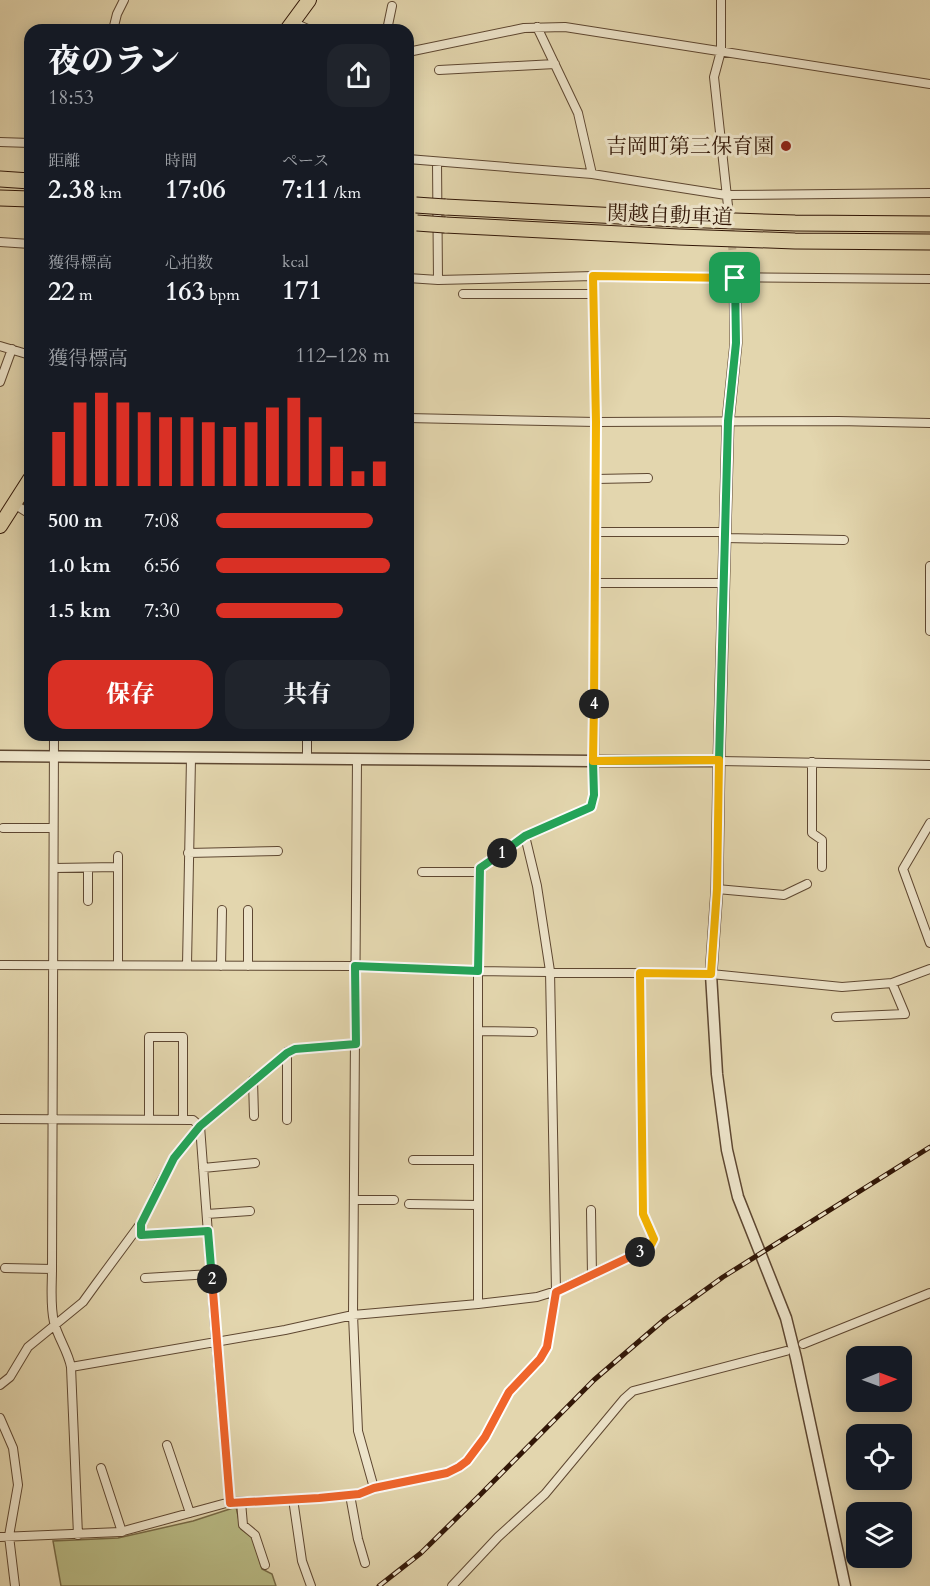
<!DOCTYPE html>
<html lang="ja">
<head>
<meta charset="utf-8">
<style>
  :root { --surface:#171b24; --page:#20242c; --text:#f1f3f6; --muted:#9ea1a6; --accent:#d93025 }
  body { margin:0; font-family:Cardo,"Noto Serif JP",serif; background:var(--page); color:var(--text); height:100vh; display:flex; flex-direction:column; font-size:22px; white-space:nowrap }
  * { box-sizing:border-box; margin:0 }
  p { font-size:20px; color:var(--muted) }
  .icon { flex:none; width:33px; height:33px; fill:none; stroke:currentColor; stroke-width:2; stroke-linecap:round; stroke-linejoin:round }
  .map { position:relative; flex:1; overflow:hidden }
  .drawer { position:absolute; left:24px; top:24px; width:390px; height:717px; display:flex; flex-direction:column; background:var(--surface); border-radius:18px; box-shadow:0 3px 15px #0003 }
  .drawer>* { flex:none }
  .needle { width:39px; rotate:89deg }
  .fabs { position:absolute; left:846px; top:1346px; display:grid; gap:12px }
  .fabs a { display:grid; place-items:center; width:66px; height:66px; border-radius:12px; background:var(--surface); box-shadow:0 3px 15px #0003; font-size:30px }
  .pin { position:absolute; display:grid; place-items:center; width:51px; height:51px; color:#fff; margin:-26px; border-radius:12px; box-shadow:0 3px 9px #0006 }
  .km { position:absolute; width:30px; height:30px; margin:-15px; border-radius:50%; background:#222; color:#fff; font-size:16px; line-height:30px; text-align:center }
  .round { display:grid; place-items:center; flex:none; width:63px; height:63px; border-radius:18px; background:var(--page) }
  .overview { display:flex; align-items:center; justify-content:space-between; height:102px; padding:0 24px }
  h1 { font-size:33px; font-weight:800; line-height:45px }
  .figures { display:grid; grid-template-columns:repeat(3,1fr); gap:9px; height:102px; padding:6px 24px }
  .figures div { display:grid; align-content:center }
  .figures b { font-size:26px; font-weight:800 }
  .figures small { font-size:16px; font-weight:400 }
  .figures p { font-size:16px }
  .chart { height:168px; padding:12px 24px }
  .chart p { display:flex; justify-content:space-between }
  .chart svg { width:100%; height:108px; margin-top:6px; stroke:var(--accent); stroke-width:6 }
  .primary-button { display:flex; gap:12px; margin-top:auto; padding:12px 24px }
  .primary-button a { flex:1; height:69px; border-radius:18px; background:var(--accent); color:#fff; font-size:24px; font-weight:800; line-height:69px; text-align:center }
  .primary-button a+a { background:var(--page); color:var(--text) }
  ul { padding:0 24px; list-style:none; font-size:20px }
  li { display:grid; grid-template-columns:96px 72px 1fr; align-items:center; height:45px }
  li i { height:15px; border-radius:8px; background:var(--accent) }
  .map>svg:first-child { display:block }
</style>
</head>
<body>
<div class="map">
<svg width="930" height="1586" viewBox="0 0 930 1586">
  <rect width="100%" height="100%" fill="#e3d6ae"/>
  <filter id="stains"><feTurbulence type="fractalNoise" baseFrequency=".00333" numOctaves="4"/><feColorMatrix values="0 0 0 0 .2 0 0 0 0 .09 0 0 0 0 .02 0 0 0 .5 -.17"/></filter>
  <radialGradient id="worn" r=".72"><stop offset=".6" stop-color="#630" stop-opacity="0"/><stop offset="1" stop-color="#630" stop-opacity=".3"/></radialGradient>
  <path fill="#b9bc86" stroke="#766a46" stroke-width="1.5" d="M236,1507L241,1529L253,1538L262,1569L272,1574L276,1586H61L53,1541L118,1538L193,1521Z"/>
  <g fill="none" stroke-linecap="round" stroke-linejoin="round">
    <path stroke="#c0b08d" stroke-width="8" stroke-dasharray="8 4" stroke-linecap="butt" d="M728,206L734,265"/>
    <defs>
      <path id="minor" d="M721,0V51L714,77L728,206
        M292,22L310,30
        M537,27L578,113L592,174
        M113,30L117,14L124,0
        M387,30L392,6
        M408,52L524,28L565,27L930,84
        M439,70L555,64
        M0,142L30,143
        M408,159L592,174L726,195L930,193
        M437,162L438,280
        M0,242L30,244
        M734,265L735,277
        M408,278L438,280L593,276L930,279
        M463,294H594
        M0,346L30,355
        M0,382L12,349
        M408,418L596,422L838,421L930,423
        M595,479L648,478
        M14,504L30,514
        M595,532H725
        M725,538L844,540
        M930,566V631
        M595,583H724
        M54,735L52,1269C52,1286 50,1305 54,1322C58,1338 68,1351 71,1367L78,1535
        M307,759V735
        M357,759L353,1315L358,1431L374,1488
        M719,761L930,765
        M812,762V833L822,840V867
        M930,823L903,869L930,943
        M3,828H53
        M188,853L278,851
        M54,868L118,867
        M422,872H480
        M717,889L784,895L807,884
        M88,901V868
        M248,910V966
        M0,965L355,966L478,971L711,974L842,987L892,983L930,969
        M118,965V856
        M187,965L191,758
        M221,966L222,910
        M836,1017L905,1014L892,983
        M478,1031L533,1032
        M287,1052V1120
        M253,1080L254,1116
        M0,1119L193,1120L200,1126L216,1341L230,1502
        M149,1120V1037H183V1120
        M413,1160H477
        M203,1168L255,1163
        M354,1200H394
        M409,1204L477,1205
        M591,1210L592,1276
        M207,1214L250,1211
        M141,1224V1235L208,1231
        M5,1268L52,1269
        M145,1278L211,1274
        M478,1304V971L480,868L525,836L591,807L594,795L596,422L593,276
        M803,1344L930,1293
        M71,1367L285,1330L353,1315L478,1304L537,1297L556,1291L650,1247L654,1239L643,1214L640,973
        M0,1385L10,1377L28,1347L83,1302L96,1284L144,1219L159,1185L174,1158L200,1126L287,1052L295,1049L356,1044
        M0,1418L13,1448L18,1485L9,1536L15,1586
        M167,1445L190,1513
        M101,1468L122,1532
        M350,1495L358,1539L365,1563
        M293,1499L302,1561L311,1586
        M241,1502L243,1525L255,1535L265,1565
        M0,1537L120,1532L230,1502L319,1498L359,1494L374,1488L447,1473L459,1467L467,1461L485,1437L509,1392L540,1359L547,1347L556,1291L550,971L537,886L525,836
        M452,1586L498,1537L545,1494L624,1399L633,1391L786,1351"/>
      <path id="tertiary" d="M735,277L736,343L728,421L719,761L717,889L711,974L717,1074L727,1150L738,1197L786,1318L796,1358L845,1586
        M0,756L593,761H719"/>
      <path id="primary" d="M287,30L309,0
        M0,526L30,479"/>
      <path id="motorway" d="M0,179L30,181
        M0,198L30,199
        M445,207L677,219L795,223L930,224
        M445,225L679,237L795,241L930,242"/>
    </defs>
    <use href="#minor" stroke="#5e4731" stroke-width="10"/>
    <use href="#tertiary" stroke="#5e4731" stroke-width="13"/>
    <use href="#primary" stroke="#321707" stroke-width="16"/>
    <use href="#motorway" stroke="#321707" stroke-width="17"/>
    <use href="#minor" stroke="#ede4ca" stroke-width="8"/>
    <use href="#tertiary" stroke="#ede4ca" stroke-width="10"/>
    <use href="#primary" stroke="#e3d6ae" stroke-width="14"/>
    <use href="#motorway" stroke="#e3d6ae" stroke-width="15"/>
    <defs>
      <path id="rail" d="M379,1586L421,1553L479,1496L594,1380L665,1319L723,1277L930,1147"/>
    </defs>
    <use href="#rail" stroke="#321707" stroke-width="5"/>
    <use href="#rail" stroke="#ede4ca" stroke-width="3" stroke-dasharray="9" stroke-linecap="butt"/>
    <defs>
      <path id="motorway-bridge" d="M416,205L445,207
        M417,223L445,225"/>
    </defs>
    <use href="#motorway-bridge" stroke="#321707" stroke-width="17" stroke-linecap="butt"/>
    <use href="#motorway-bridge" stroke="#e3d6ae" stroke-width="15"/>
  </g>
  <g fill="none" stroke-linecap="round" stroke-linejoin="round">
    <defs>
      <path id="split-1" d="M502,853L525,836L591,807L594,795L593,761L719,760L728,421L736,343L735,278"/>
      <path id="split-2" d="M212,1279L208,1231L141,1235V1224L174,1158L200,1126L287,1053L295,1049L356,1044L355,966L478,971L480,868L502,853"/>
      <path id="split-3" d="M212,1279L230,1503L319,1498L359,1494L374,1488L447,1473L459,1467L467,1461L485,1437L509,1392L540,1359L547,1347L556,1292L640,1252"/>
      <path id="split-4" d="M594,704L593,761L719,760L717,889L711,974L640,973L643,1214L654,1239L650,1247L640,1252"/>
      <path id="split-5" d="M594,704L596,422L593,276L735,278"/>
    </defs>
    <use href="#split-1" stroke="#fff" stroke-width="12"/>
    <use href="#split-2" stroke="#fff" stroke-width="12"/>
    <use href="#split-3" stroke="#fff" stroke-width="12"/>
    <use href="#split-4" stroke="#fff" stroke-width="12"/>
    <use href="#split-5" stroke="#fff" stroke-width="12"/>
    <use href="#split-1" stroke="#22a559" stroke-width="8"/>
    <use href="#split-2" stroke="#22a559" stroke-width="8"/>
    <use href="#split-3" stroke="#f0652b" stroke-width="8"/>
    <use href="#split-4" stroke="#f5b400" stroke-width="8"/>
    <use href="#split-5" stroke="#f5b400" stroke-width="8"/>
  </g>
  <circle fill="#8f2418" stroke="#ede4ca" stroke-width="2" cx="786" cy="146" r="6"/>
  <g text-anchor="middle" stroke-width="6" stroke-linejoin="round" paint-order="stroke">
    <g font-size="21" fill="#321707" stroke="#ede4ca" text-anchor="end">
      <text x="774" y="153">吉岡町第三保育園</text>
    </g>
    <g font-size="21" fill="#321707" stroke="#ede4ca">
      <text transform="translate(670 215) rotate(2)" y="7">関越自動車道</text>
    </g>
  </g>
  <rect width="100%" height="100%" filter="url(#stains)"/>
  <rect width="100%" height="100%" fill="url(#worn)"/>
</svg>
<div class="fabs">
<a><svg class="needle" viewBox="-14 -14 28 28"><path d="M0-13l5 13h-10z" fill="#e53935"/><path d="M0 13l5-13h-10z" fill="#9ea1a6"/></svg></a>
<a><svg class="icon" aria-label="locate" viewBox="0 0 24 24"><circle cx="12" cy="12" r="6"/><path d="M12 2v4M12 18v4M2 12h4M18 12h4"/></svg></a>
<a><svg class="icon" aria-label="layers" viewBox="0 0 24 24"><path d="M12 4l9 5-9 5-9-5zM3 14l9 5 9-5"/></svg></a>
</div>
<div class="pin" style="left:735px;top:278px;background:#1e9e55"><svg class="icon" aria-label="arrive" viewBox="0 0 24 24"><path d="M6 21V4h12l-3 4 3 4H6"/></svg></div>
<b class="km" style="left:502px;top:853px">1</b>
<b class="km" style="left:212px;top:1279px">2</b>
<b class="km" style="left:640px;top:1252px">3</b>
<b class="km" style="left:594px;top:704px">4</b>
<section class="drawer">
<div class="overview"><div><h1>夜のラン</h1><p>18:53</p></div><a class="round"><svg class="icon" aria-label="share" viewBox="0 0 24 24"><path d="M12 15V3M7 8l5-5 5 5M5 13v7h14v-7"/></svg></a></div>
<div class="figures">
<div><p>距離</p><b>2.38<small> km</small></b></div>
<div><p>時間</p><b>17:06</b></div>
<div><p>ペース</p><b>7:11<small> /km</small></b></div>
</div>
<div class="figures">
<div><p>獲得標高</p><b>22<small> m</small></b></div>
<div><p>心拍数</p><b>163<small> bpm</small></b></div>
<div><p>kcal</p><b>171</b></div>
</div>
<div class="chart"><p><span>獲得標高</span>112–128 m</p>
<svg viewBox="0 0 160 44" preserveAspectRatio="none"><path d="M5 44V22M15 44V10M25 44V6M35 44V10M45 44V14M55 44V16M65 44V16M75 44V18M85 44V20M95 44V18M105 44V12M115 44V8M125 44V16M135 44V28M145 44V38M155 44V34"/></svg>
</div>
<ul>
<li><b>500 m</b>7:08<i style="width:90%"></i></li>
<li><b>1.0 km</b>6:56<i style="width:100%"></i></li>
<li><b>1.5 km</b>7:30<i style="width:73%"></i></li>
</ul>
<div class="primary-button"><a>保存</a><a>共有</a></div>
</section>
</div>
</body>
</html>
